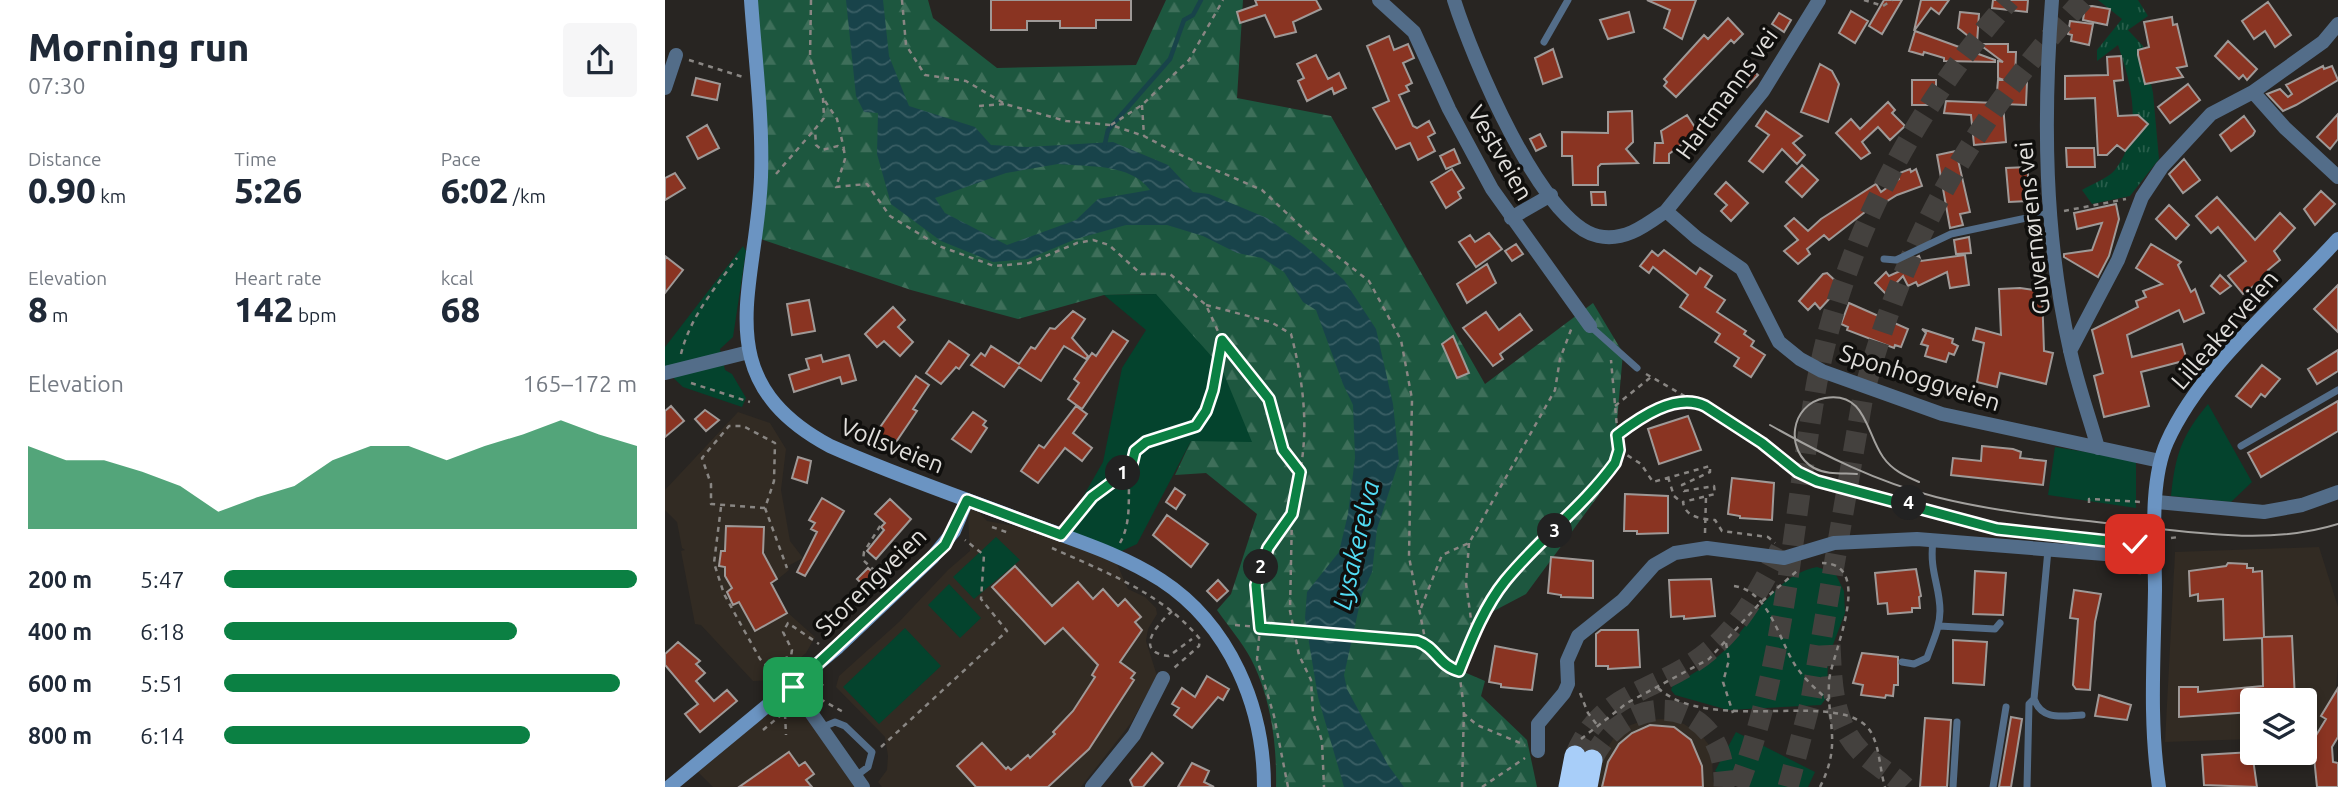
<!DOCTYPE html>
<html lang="en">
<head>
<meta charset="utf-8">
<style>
  :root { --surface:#fff; --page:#f6f6f7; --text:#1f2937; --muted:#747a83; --accent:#0b8043 }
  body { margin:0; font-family:Ubuntu,sans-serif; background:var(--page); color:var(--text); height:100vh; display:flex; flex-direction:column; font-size:26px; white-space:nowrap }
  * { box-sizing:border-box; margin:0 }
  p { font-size:23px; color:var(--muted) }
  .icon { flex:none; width:38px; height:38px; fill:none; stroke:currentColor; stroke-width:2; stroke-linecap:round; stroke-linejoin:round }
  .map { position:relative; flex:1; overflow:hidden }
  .details { display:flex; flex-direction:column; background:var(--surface); width:665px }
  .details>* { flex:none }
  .tools { position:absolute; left:1575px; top:688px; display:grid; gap:14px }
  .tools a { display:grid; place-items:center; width:77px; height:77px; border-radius:7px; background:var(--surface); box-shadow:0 4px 10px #0003; font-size:35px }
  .pin { position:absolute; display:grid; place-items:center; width:60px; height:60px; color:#fff; margin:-30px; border-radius:14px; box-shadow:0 4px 10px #0006 }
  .km { position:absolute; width:35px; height:35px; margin:-18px; border-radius:50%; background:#222; color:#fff; font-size:19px; line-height:35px; text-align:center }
  .round { display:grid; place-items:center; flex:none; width:74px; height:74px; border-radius:7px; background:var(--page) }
  .summary { display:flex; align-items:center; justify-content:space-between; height:119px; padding:0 28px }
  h1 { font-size:38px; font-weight:800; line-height:52px }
  .metrics { display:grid; grid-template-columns:repeat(3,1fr); gap:10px; height:119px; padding:7px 28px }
  .metrics div { display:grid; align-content:center }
  .metrics b { font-size:35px; font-weight:800 }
  .metrics small { font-size:19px; font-weight:400 }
  .metrics p { font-size:19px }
  .chart { height:196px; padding:14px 28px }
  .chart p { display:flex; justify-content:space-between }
  .chart svg { width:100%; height:126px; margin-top:7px; fill:var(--accent); opacity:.7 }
  ul { padding:0 28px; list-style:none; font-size:23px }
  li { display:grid; grid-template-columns:112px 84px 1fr; align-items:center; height:52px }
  li i { height:18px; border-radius:9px; background:var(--accent) }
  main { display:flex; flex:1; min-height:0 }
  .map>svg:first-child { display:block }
</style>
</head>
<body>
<main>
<section class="details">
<div class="summary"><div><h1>Morning run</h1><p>07:30</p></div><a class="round"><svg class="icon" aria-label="share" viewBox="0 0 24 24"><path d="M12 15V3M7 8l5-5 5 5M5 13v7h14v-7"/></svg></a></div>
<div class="metrics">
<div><p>Distance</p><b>0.90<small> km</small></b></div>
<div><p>Time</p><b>5:26</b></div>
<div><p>Pace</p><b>6:02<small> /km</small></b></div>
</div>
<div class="metrics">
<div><p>Elevation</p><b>8<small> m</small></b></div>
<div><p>Heart rate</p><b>142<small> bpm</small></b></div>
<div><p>kcal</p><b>68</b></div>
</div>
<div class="chart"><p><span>Elevation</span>165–172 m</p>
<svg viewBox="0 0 160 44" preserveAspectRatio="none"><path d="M0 44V15L10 20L20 20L30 24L40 29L50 38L60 33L70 29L80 20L90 15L100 15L110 20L120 15L130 11L140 6L150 11L160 15V44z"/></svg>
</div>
<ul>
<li><b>200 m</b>5:47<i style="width:100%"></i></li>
<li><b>400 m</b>6:18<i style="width:71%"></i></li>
<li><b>600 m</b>5:51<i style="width:96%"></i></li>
<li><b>800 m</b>6:14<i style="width:74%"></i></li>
</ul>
</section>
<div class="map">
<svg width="1673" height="787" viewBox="0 0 1673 787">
  <defs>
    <pattern id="grass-tufts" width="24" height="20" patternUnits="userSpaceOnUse" patternTransform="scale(1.75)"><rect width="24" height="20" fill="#04432d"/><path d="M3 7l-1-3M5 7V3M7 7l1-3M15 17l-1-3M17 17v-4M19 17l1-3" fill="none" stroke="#285e4b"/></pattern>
    <pattern id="forest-firs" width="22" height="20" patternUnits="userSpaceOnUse" patternTransform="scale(1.75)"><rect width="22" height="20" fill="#1d573f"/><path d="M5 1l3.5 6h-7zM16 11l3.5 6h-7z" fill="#3e6f5a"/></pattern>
    <pattern id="water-waves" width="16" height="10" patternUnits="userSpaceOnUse" patternTransform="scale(1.75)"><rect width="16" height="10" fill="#18434a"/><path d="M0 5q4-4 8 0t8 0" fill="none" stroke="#395e64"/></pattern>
  </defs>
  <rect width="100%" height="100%" fill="#282522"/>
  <path fill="#322b23" d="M73,412L105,423L121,449L116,490L125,541L138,558L123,566L124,570L107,584L122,612L150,637L141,653L109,680L88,681L36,625L30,624L16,551L20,550L17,548L12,522L0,510V490Z
    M302,500L322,521L396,535L448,555L463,589L480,597L491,608L492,614L483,629L481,641L492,676L466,723L416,787H217L213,782L222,770L223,756L220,737L171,687L174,676L234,622L283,570L305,551Z
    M1654,547L1673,607V665L1667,732L1640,734V700H1587V739L1500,742L1510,552Z
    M128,700L194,787H48L28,767L100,710Z
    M1000,719L1019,724L1037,736L1047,749L1048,782L1056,787H932L937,757L948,739L963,726L980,720Z"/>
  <path fill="url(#grass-tufts)" d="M1433,0H1473L1483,16L1463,30L1478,46L1488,93L1494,159L1465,196L1427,204L1417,190C1427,184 1443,178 1450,170C1479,132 1467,86 1453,45L1432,61V50L1457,19Z"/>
  <path fill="url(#forest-firs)" d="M86,0H263L268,18L332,68L471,65L501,0H578L572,98L666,116L820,384L928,303L958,353L947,477L861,594L823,614L799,672L820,681L816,696L862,740L872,787H611C612,744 606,698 586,659C577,642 563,626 552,610L566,594L592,514L541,473L510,475L526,441L491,294L439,295L353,319L246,290L90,237L96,141Z"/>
  <path fill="#04432d" d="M78,246L81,251L68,337L55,349L60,370L67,374L81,398L77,407L18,387L0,370V347Z
    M491,294L556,367L587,442L526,441L472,544L448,555L396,535L438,462L457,368L481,330L439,295Z
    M1543,404L1587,482L1566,502L1506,496C1510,455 1517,435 1543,404Z
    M1390,447L1471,460V508L1383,495Z
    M331,537L355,560L309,599L288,577Z
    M1152,567L1170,573L1179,591L1180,613L1163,658L1162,697L1156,705L1063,710L1010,695L1006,690L1008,685C1026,675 1044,665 1059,651C1087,623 1109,575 1152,567Z
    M284,584L316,618L295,638L263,605Z
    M240,628L276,666L214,724L178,687Z
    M1071,732L1150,772L1143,787H1081L1050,771Z"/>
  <path fill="url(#water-waves)" fill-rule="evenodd" d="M181,0H218L224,56L244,106L310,127L326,145L362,147L448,142L503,165L528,192L544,194L602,218L639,245L679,280L711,329L728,404L734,461L712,529L707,572L697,594L679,675L682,689L723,765L739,787H679L653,697L640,618L642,592L674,552L683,514L690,458L688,405L678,384L651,310L638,302L619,272L597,258L572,253L538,236L502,225H461L411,239L363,259L328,262L276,241L226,204L212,154L213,113L199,112L191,96ZM393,164C423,167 465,163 485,190L433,199L411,220L342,245L280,213L270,198L341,173Z"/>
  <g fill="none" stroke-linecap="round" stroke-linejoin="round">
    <path stroke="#18434a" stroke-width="4.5" d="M439,148L443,130L505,59L519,20L528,15L536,0"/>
  </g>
  <path fill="#8a3422" stroke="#9f9997" stroke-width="2" d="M326,0H466V20H431V28H395V21H362V30H326Z
    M590,0H651L656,9L628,22L631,32L610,37L600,15L575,23L572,12L592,5Z
    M982,0H1031L1017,39L999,28L1005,10Z
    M1219,0H1237L1217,34L1204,26Z
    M1256,0H1284L1274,14L1266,8L1249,31Z
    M1328,0H1363L1362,12L1327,8Z
    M1603,2L1626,35L1610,47L1600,31L1589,39L1577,21Z
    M1427,6L1445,9L1442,25L1418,20L1420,7Z
    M1186,11L1203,21L1190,43L1174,33Z
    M964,12L969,32L943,39L935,20Z
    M1295,12L1314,14L1312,43L1293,28Z
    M1114,13L1126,20L1119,32L1107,24Z
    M1507,17L1508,25L1512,24L1522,66L1512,68L1518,77L1480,84L1473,55V50L1484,47L1479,22Z
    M1063,18L1078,34L1069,43L1066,40L1011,97L999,86L1002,82L999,79L1039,35L1043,39Z
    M1405,21L1428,24L1424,45L1406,41L1407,35L1403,34Z
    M1250,31L1330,60V62L1279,61V58L1259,52L1258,55L1244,51Z
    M724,36L729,50L743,44L749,58L738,63L747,83L741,86L744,91L734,95L748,126L752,128L764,121L770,133L763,137L770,151L753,160L745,143L731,149L708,108L724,101L702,46Z
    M1563,41L1592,69L1582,80L1578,75L1574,79L1550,56Z
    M1314,44H1343V52H1351L1350,80L1362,81L1361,105L1338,104L1341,142L1309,145L1306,115L1279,113L1281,101L1331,103L1333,80H1339L1333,78V61L1338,62Z
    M888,49L897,77L878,84L870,58Z
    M651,55L663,79L674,73L681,88L669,94L667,88L642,101L633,81L639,78L632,64Z
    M1456,56L1458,80L1449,81L1453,116L1473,115L1483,124L1460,151L1452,145L1442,155H1433L1430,98L1400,99V76L1443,75L1442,57Z
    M1155,64L1167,71L1174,84L1163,122L1136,112Z
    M1083,66L1093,75L1082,87L1072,78Z
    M1658,66L1659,69L1667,66L1673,80L1631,105L1618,111L1602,94L1615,89L1623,97L1627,94L1621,85Z
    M31,78L55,84L52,100L27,95Z
    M1247,80H1271V105H1247Z
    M1523,84L1535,100L1505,123L1493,107Z
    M1223,102L1230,110L1227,113L1240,126L1225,140L1213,127L1197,142L1205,153L1196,159L1171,133L1186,119L1195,129Z
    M967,111L968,142L961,149L973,163L936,164L933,167V185H908L907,156H897V132L943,133V112Z
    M1101,111L1137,136L1128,143L1140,155L1132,164L1117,149L1098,172L1084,161L1104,135L1091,126Z
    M1673,114V139L1665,149L1652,137Z
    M1022,115L1033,132L1004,154V163H989L990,143H998L996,131Z
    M1579,116L1590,131L1588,135L1566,151L1555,135Z
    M42,125L54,148L33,159L22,137Z
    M875,134L881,146L871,151L865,139Z
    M1401,148H1429L1430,167H1402Z
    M789,149L795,163L781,169L775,156Z
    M1291,151L1305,212L1295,214L1298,225L1285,228L1272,155Z
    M1519,159L1535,180L1518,193L1504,174Z
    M1137,165L1153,180L1137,197L1121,182Z
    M1363,167V201L1344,202L1341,168Z
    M787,169L799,188L793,192L796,198L781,208L766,182Z
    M1245,169L1246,172L1251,169L1257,186L1232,195L1211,208L1209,205L1164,240L1159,235L1142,249L1145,254L1133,264L1119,251L1133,240L1120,226L1129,218L1143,231L1156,219L1211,184L1216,192L1234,179L1232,174Z
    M10,173L20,188L0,200V178Z
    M1061,182L1083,203L1066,221L1056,211L1062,205L1050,194Z
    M1656,191L1670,204L1650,225L1639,209Z
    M926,192H940L941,205H927Z
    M1552,197L1590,240L1615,213L1630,228L1609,251L1615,260L1603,270L1606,273L1578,294L1563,276L1581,261L1553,227L1546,233L1531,216Z
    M1451,204L1454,219L1444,256L1433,277L1399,257V254L1427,250L1437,223L1412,229L1409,213Z
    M1504,205L1524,225L1511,239L1491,219Z
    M824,233L837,249L811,267L794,242L805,235L810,242Z
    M1304,237L1306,253L1291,254L1289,240Z
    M851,244L858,254L847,261L840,251Z
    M1486,244L1516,262L1513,265L1526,292L1530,289L1539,313L1519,322L1514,310L1462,335L1467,357L1517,344L1522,360L1476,372L1484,406L1439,417L1429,376L1438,373L1427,330L1473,307L1471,301L1481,297L1478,291L1497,284L1471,268Z
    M999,250L1031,274L1035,268L1047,276L1040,287L1060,300L1052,312L1081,331L1079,334L1089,341L1086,346L1100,355L1086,377L1069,366L1074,358L1050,342L1055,334L1015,307L1023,295L988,267L984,273L975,266L987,251L993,256Z
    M1300,255L1304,285L1285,288L1282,272L1253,286L1251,282L1243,286L1238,276L1221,294L1210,283L1221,272L1224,276L1244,267L1242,262L1254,256L1256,261Z
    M0,256L18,270L0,293Z
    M822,264L831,283L802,303L792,284Z
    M1162,273L1176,286L1155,309L1150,303L1143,310L1134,301L1158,274Z
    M1555,275L1566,286L1555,294L1546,286Z
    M1673,285V332L1649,309Z
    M1355,288L1377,291L1379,351L1388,353L1381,384L1335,373L1332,387L1312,382L1319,343L1308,340L1311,328L1336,335L1334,289Z
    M144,300L150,331L127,335L122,304Z
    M1184,303L1243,329L1236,347L1230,345L1229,348L1182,330L1183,327L1176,324Z
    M228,307L240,320L233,327L248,342L235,356L219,341L212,347L200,334Z
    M408,311L420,319L407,338L423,356L421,359L399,346L376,381L354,367L339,387L306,365L316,353L320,356L326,346L354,364L366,347L370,349L385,328L390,329Z
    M821,312L834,330L855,314L867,330L835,354L838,359L828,366L798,328Z
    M1257,329L1288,339L1287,343L1293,346L1289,355L1284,353L1281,362L1260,356L1263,346L1256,344L1261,333Z
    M448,331L463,341L417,409L403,399L414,383L409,379L427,353L431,356Z
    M788,336L804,373L792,378L777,344Z
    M284,341L304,355L294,369L291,367L276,384L261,373Z
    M1673,350V371L1652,384L1643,369Z
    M156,355L158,362L184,355L191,380L177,384L175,377L129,392L124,375L144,369L141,359Z
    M1597,365L1615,379L1600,397L1596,394L1586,407L1571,396Z
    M251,376L264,385L248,409L252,411L229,445L211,433Z
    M1673,401V431L1596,477L1583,453Z
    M6,406L19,421L0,437V411Z
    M411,406L422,414L408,433L427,448L417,461L400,448L373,483L356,471L374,445L379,448Z
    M40,410L54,420L41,431L30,419Z
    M308,412L321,421L318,425L322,428L306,452L287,439Z
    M1023,416L1036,450L994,464L983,429Z
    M1317,446L1348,449L1356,452L1355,458L1381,461L1378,485L1286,475L1288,458L1316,461Z
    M133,457L146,461L142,483L127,478Z
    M1067,478L1109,483L1107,520L1075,518V516L1063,514Z
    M510,488L520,495L511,509L501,502Z
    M960,494L1003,496V533L972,534V531H959Z
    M157,498L179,511L140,576L132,572L152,532L146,529L150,523L144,520Z
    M225,499L246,519L211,559L202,551L219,530L216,527L220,523L210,514Z
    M502,515L543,544L526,567L488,535Z
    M61,526L99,527L98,553L112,579L106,583L122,613L90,631L74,602L68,605L62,592L67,588L60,576V567L54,566L56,551H60Z
    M886,557L928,561V598L896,597V595L883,593Z
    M1563,563L1582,564V568H1588V572L1597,571L1599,637L1627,636L1630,700H1587V712L1514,717V687H1533V692L1598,686L1597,638L1559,640L1558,599L1533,601V594L1525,596L1524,571L1561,566Z
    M350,566L387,606L413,582L428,599L438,589L453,606L460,599L476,617L470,622L477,630L455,662L470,673L466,678L469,680L424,749L383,787H311L292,766L317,743L341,769L343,767L346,770L363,755L365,758L390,734L388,732L408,711L430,677L427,675L433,665L398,628L380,644L327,587Z
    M203,568L214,578L203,590L192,579Z
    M1251,569L1256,596L1254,597L1255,608H1247V612L1223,614L1222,603L1213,604L1210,573Z
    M1310,571L1341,573L1338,615L1308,614Z
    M1046,579L1050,616L1019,619V616L1006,617L1004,580Z
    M553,580L563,591L552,601L542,591Z
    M1409,590L1436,594L1430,622L1425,690L1411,689L1408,685L1413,619L1405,618Z
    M936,630H973L975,667L943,669V666H931V634Z
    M1288,640L1322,642L1319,685L1288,683Z
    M13,642L35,661L31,664L40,673L31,681L49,701L62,690L72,701L35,732L20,714L33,704L0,665V654Z
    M830,646L872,654L867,690L836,687V684L824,682Z
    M1197,653L1233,657V685H1229L1228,696L1221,695L1220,698L1196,695L1198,685L1188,683Z
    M542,676L564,689L558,700L553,697L527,728L509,715L514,708L507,704L517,688L530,697Z
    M1673,688V737L1667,747L1668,762L1673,763V787H1652L1647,737H1650L1661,719L1656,716Z
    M1434,695L1466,705L1462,720L1430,716Z
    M1346,717L1357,719L1346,787H1334Z
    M1260,718L1286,720L1282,787H1255Z
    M985,725L1009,727L1026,740L1037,766L1038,787H937L943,762L954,744L967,733Z
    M124,752L134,766L140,762L149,774L141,780L147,787H74Z
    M1587,752L1592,787L1539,785L1537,755Z
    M487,753L498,763L478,787H468L465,780Z
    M527,763L544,771L539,782L549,787H513Z"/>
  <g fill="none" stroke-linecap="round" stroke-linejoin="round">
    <path stroke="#44413e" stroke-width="21" stroke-dasharray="21 10" stroke-linecap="butt" d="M1165,645C1167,684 1167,723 1197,753C1210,765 1227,774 1240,787
      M910,756C937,688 995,693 1045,650C1080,621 1100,579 1120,540
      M927,760C964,683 1063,698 1059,787
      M1073,787C1121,662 1127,524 1150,393C1174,250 1248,108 1345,0
      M1123,787L1146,700L1198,396C1240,237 1308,121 1418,0"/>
    <path stroke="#898683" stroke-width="2.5" stroke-dasharray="5 5" stroke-linecap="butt" d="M146,0L145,59L158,98L159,118L150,129L151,145L157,150L173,146L179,150L180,159L171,187L202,184L225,216L274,246L329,266L364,263L412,243L428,240L444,245L476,274H505L541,305L557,340L604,399L618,449L635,472L627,514L625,611L634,655L646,680L648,713L657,741L659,787
      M237,0L241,45L260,75L301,81L340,104L401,121L446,125L479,136L511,153L597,190L645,235L704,281L736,340L747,399L744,557L761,644
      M1199,0L1218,6L1227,0
      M24,60L78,77
      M160,101L172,119L179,149
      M477,105L479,136
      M314,106L340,104
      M446,125L477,105L524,60L558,0
      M111,174L150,129
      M1399,211L1461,199
      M541,305L606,322L626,334C638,380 644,425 635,472
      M16,354C25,317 50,288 72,258
      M981,374L1060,419L1141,477L1339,530
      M26,383L85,402
      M950,406L986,377
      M952,435C977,415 1000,404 1031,403
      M954,450L976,464L988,482L1045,466V472L1017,485L1019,491L1049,486L1050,494L1018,502C1020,517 1036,519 1050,520L1057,531L1103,537L1110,543
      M1003,477L1009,496L1016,502
      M1424,503V499L1477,502
      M56,507L49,563L59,594L95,659L101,665L126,656L127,650L118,632L123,623L154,644
      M100,508L46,504V484L37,458L64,426H78L110,443L109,481L100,508L122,568
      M405,524L427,497L466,468
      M327,527L344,533
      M1040,533L1041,497
      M1506,538L1514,537
      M455,543C471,514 458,482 469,454C478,433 515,439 531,426C553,408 553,364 557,340
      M804,543L801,583L808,634
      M387,548C440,572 497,593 535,639L534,646L509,668
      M210,571L198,560L199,552L217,523
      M1452,571L1476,573
      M1069,586C1104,591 1114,640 1130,665C1139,679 1152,690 1164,701
      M756,608L777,555L804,543L890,390L895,359L907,327
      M507,611C493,624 467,652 504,656L527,639
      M570,625L753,641C771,647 774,666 794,671
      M1061,643L1064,660L1058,682L1068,713
      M993,688C1047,737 1182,685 1207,734C1215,750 1215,771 1220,787
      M151,693L158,684
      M915,693L923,713L933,726
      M155,699L180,713
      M798,713L812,725L860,745
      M120,714L121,735
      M98,730L116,715L127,712
      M916,739L962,703L1044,659L1094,604L1132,571
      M216,747L342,631L316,599L319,555L300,540
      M623,787L609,716L592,659L595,628L591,585L603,548L627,514
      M797,787L799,708L794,671L808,637L838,583L864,554L885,537L950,463L954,450L946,360
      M817,787L860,758
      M1155,787C1177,743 1162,726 1164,681C1166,656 1211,563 1157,563"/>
    <path stroke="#536d89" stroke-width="7" d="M879,42L903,0
      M1219,259L1231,260L1286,234L1385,213
      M925,326L972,368
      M1576,446L1673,390
      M1274,626L1330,629L1335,623
      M1237,662L1249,664L1262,658C1267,643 1275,628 1275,611C1275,586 1264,571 1268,541
      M1369,699C1377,721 1397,716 1417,715
      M158,727L170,722L180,726L207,752L203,767L191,776
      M1288,787L1292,722
      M1328,787L1341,707
      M1362,787L1364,704L1369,699L1383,550"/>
    <path stroke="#536d89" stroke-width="14" d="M714,0L749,32L784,109L827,189L925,326
      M789,0C806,54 876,224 933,236C960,242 981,225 1001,211L1032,238L1077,269L1114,342L1135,359L1157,371L1277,414L1495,461
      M1387,0C1378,117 1379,235 1405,350C1412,383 1424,416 1433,448
      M0,88L11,55
      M1588,92L1620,128L1673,177
      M1001,211L1098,91L1154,0
      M846,218L886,195
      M1405,351L1453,260L1477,197L1497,167L1546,114L1588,92L1658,42L1673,24
      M0,373L84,352
      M1492,502L1599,512L1637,505L1673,492
      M128,687L198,787
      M873,751V724L899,693L903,684L902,661L913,636L958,600L989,565L1010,553L1042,548L1119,558L1169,543L1252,539L1490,558
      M427,787L469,735L498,678"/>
    <path stroke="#6b94c2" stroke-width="14" d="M86,0C90,58 98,118 96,177C92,289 39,378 165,446C230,475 298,498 364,523C409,540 456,554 496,580C565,625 599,707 599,787
      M4,787L173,647L267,558L289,531L302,500
      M1494,787C1484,721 1489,657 1490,590C1490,546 1484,482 1502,442C1536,366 1617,301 1673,239"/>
    <path stroke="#a8cef9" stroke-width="21" d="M904,787L910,756
      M922,787L927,760"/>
    <path stroke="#a3a19e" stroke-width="2" d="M1105,425C1158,455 1212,482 1271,497C1339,514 1408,519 1477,527C1543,534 1609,544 1673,524
      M1192,474C1178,473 1162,475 1149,468C1119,451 1125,404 1160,398C1201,391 1201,433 1218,457C1227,470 1240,476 1254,482"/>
  </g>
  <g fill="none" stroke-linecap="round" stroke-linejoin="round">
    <defs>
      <path id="route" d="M128,687L280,545L302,500L396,535L427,497L466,468L470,451L481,442L531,426L541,411L548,390L557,340L604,399L618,450L635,472L627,514L603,548L591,585L595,628L752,641C771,647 774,666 794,671C806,641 819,607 840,581C874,539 918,507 950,463L954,450L952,435C974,418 1011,392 1040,406L1097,443L1133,472L1152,481L1332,529L1470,544"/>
    </defs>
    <use href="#route" stroke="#fff" stroke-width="14"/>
    <use href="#route" stroke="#0b8043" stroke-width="9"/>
  </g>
  <g text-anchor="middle" stroke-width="7" stroke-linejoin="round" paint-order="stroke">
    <g font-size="24" fill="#e1dfdc" stroke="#100f0d">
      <text transform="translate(1062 94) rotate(-54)" y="8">Hartmanns vei</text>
      <text transform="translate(835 153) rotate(60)" y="8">Vestveien</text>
      <text transform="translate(1368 228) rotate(-96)" y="8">Guvernørens vei</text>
      <text transform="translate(1560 330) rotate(-49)" y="8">Lilleakerveien</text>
      <text transform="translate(1255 378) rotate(18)" y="8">Sponhoggveien</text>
      <text transform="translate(227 446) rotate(22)" y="8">Vollsveien</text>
      <text transform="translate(206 582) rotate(-44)" y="8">Storengveien</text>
    </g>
    <g font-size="26" font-style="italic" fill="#52dcf4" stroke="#100f0d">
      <text transform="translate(691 545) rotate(-77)" y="9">Lysakerelva</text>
    </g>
  </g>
</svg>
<div class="tools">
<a><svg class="icon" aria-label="layers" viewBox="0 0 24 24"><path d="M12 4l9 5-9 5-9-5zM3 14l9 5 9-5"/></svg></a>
</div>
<div class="pin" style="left:128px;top:687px;background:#1e9e55"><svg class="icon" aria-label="arrive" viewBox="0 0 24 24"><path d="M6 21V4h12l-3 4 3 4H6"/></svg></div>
<div class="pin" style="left:1470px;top:544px;background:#d93025"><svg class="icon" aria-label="check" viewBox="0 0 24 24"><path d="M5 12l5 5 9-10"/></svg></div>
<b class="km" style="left:458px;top:473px">1</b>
<b class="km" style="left:596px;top:567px">2</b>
<b class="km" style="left:890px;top:531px">3</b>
<b class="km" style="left:1244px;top:503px">4</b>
</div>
</main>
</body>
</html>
